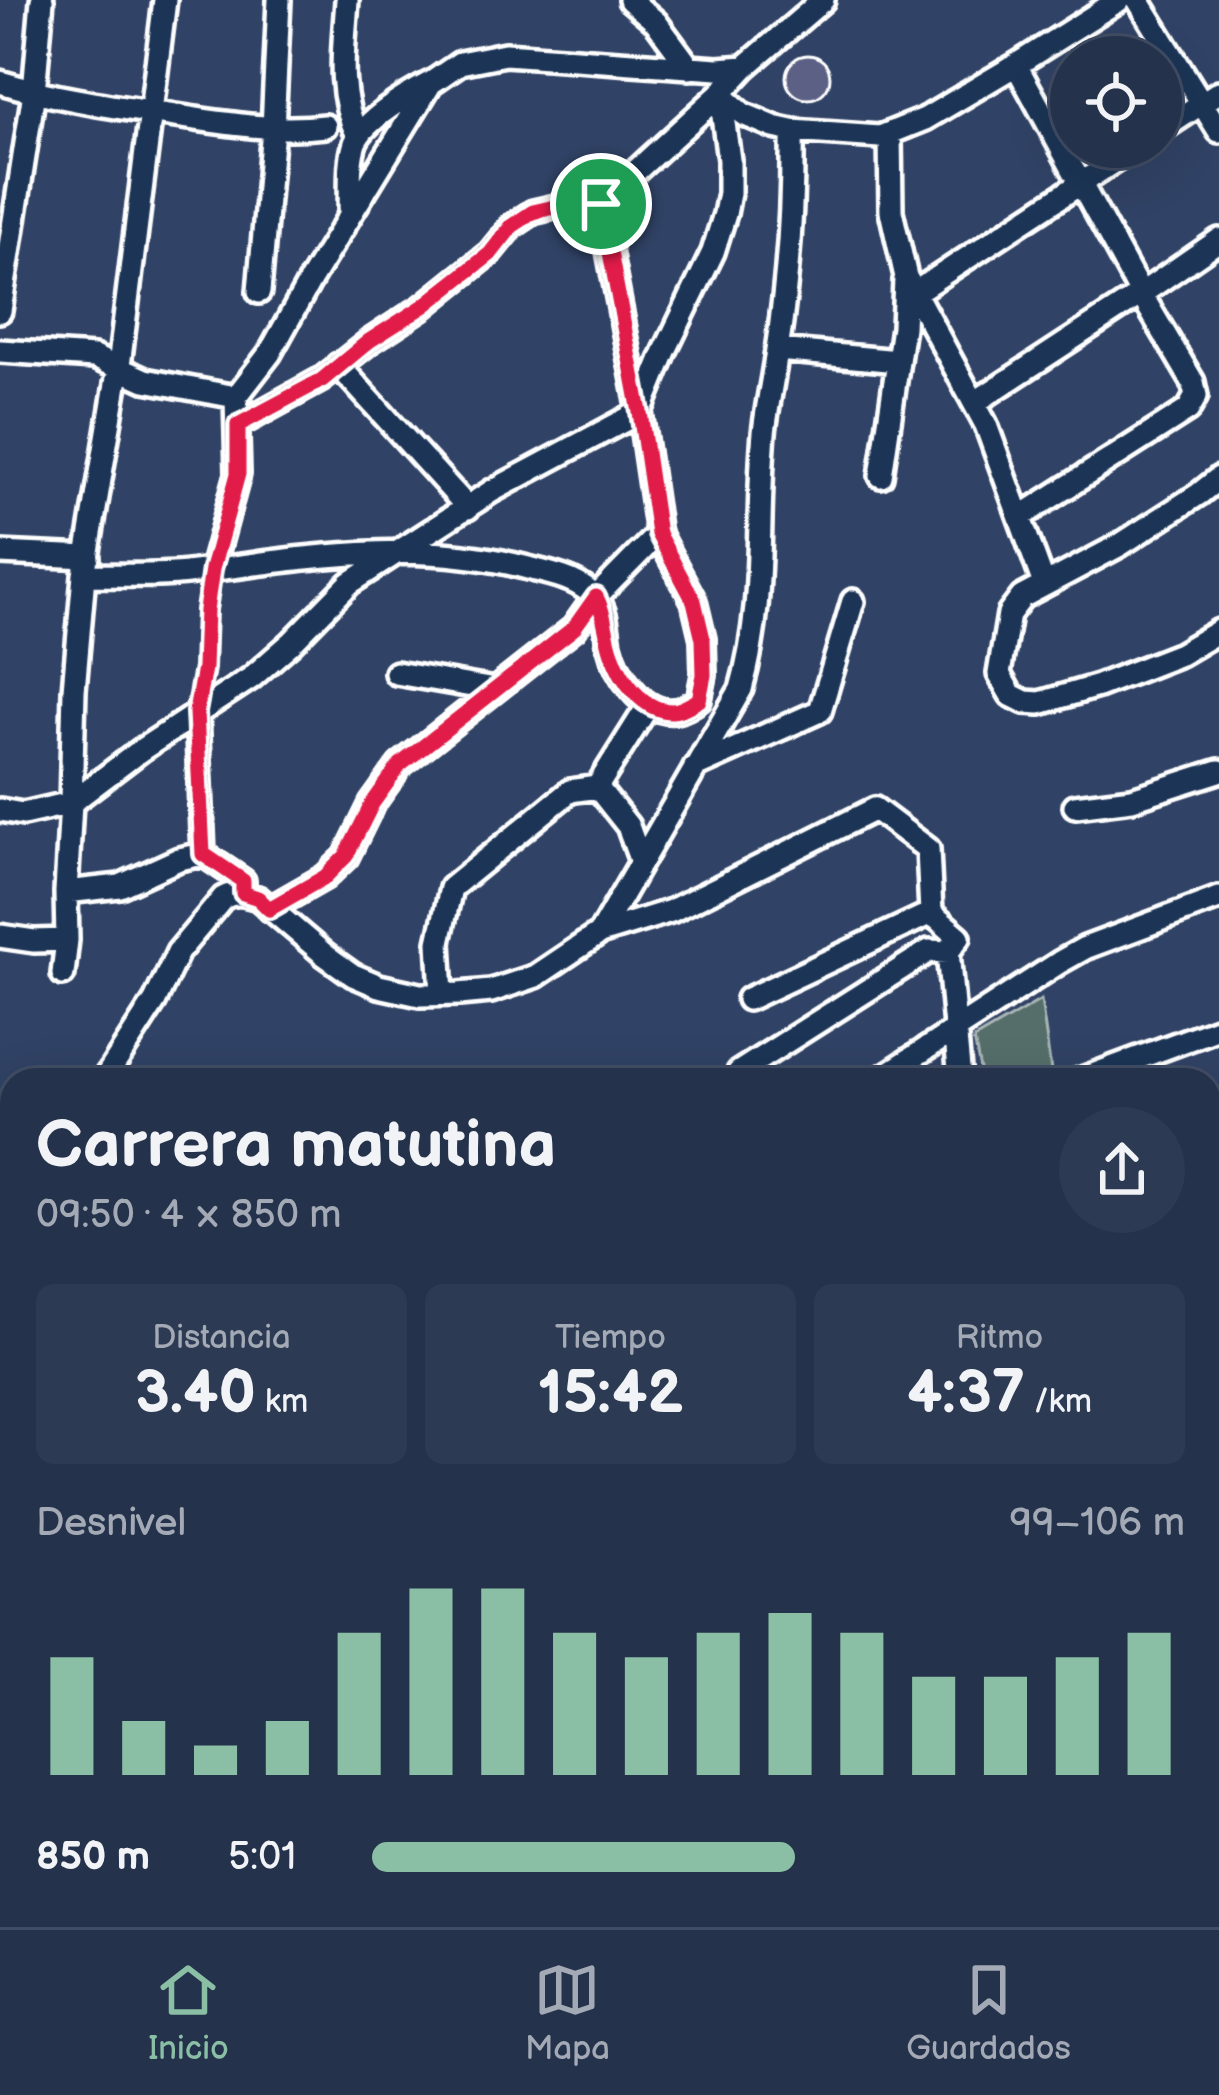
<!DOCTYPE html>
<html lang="es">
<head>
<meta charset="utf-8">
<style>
  :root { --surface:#24324c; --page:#2c3a53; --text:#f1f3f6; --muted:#a3aab5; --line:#414d64; --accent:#8abfa5 }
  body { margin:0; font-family:"Balsamiq Sans",sans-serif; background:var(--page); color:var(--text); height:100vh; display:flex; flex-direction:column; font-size:45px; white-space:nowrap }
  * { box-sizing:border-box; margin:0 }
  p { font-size:39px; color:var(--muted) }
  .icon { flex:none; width:66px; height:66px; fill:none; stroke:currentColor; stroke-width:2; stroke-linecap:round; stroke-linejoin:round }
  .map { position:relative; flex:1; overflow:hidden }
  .sheet { position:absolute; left:0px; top:1068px; width:1221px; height:861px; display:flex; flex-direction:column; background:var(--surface); border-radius:36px 36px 0 0; box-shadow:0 12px 48px #0002,0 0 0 3px var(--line) }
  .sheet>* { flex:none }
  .fabs { position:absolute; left:1050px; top:36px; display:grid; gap:24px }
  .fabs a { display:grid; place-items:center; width:132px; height:132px; border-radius:50%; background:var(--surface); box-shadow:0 12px 48px #0002,0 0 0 3px var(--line); font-size:60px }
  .pin { position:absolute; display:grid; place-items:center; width:102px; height:102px; color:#fff; margin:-51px; border:6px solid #fff; border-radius:50%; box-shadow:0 3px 12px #0007 }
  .round { display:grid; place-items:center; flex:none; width:126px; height:126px; border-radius:63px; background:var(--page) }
  .headline { display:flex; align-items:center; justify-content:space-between; height:204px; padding:0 36px }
  h1 { font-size:66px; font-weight:700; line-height:90px }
  .metrics { display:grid; grid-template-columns:repeat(3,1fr); gap:18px; height:204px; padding:12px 36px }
  .metrics div { display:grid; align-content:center; border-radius:18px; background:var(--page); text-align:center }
  .metrics b { font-size:60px; font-weight:700 }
  .metrics small { font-size:33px; font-weight:400 }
  .metrics p { font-size:33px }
  .chart { height:336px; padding:24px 36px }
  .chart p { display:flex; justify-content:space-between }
  .chart svg { width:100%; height:216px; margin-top:12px; stroke:var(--accent); stroke-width:6 }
  ul { padding:0 36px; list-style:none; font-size:39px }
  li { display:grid; grid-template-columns:192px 144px 1fr; align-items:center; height:90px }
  li i { height:30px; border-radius:15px; background:var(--accent) }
  .tabs { display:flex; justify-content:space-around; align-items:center; height:168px; border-top:3px solid var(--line); background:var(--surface); font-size:33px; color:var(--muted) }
  .tabs a { display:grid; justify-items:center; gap:6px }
  .tabs .current { color:var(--accent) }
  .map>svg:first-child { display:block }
</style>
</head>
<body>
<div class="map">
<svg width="1219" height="1927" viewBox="0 0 1219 1927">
  <rect width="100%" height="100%" fill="#304265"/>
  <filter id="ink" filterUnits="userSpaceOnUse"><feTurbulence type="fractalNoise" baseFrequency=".00833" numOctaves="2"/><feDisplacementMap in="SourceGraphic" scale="24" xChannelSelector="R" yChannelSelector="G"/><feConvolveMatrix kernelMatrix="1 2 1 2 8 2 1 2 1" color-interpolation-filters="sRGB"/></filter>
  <g filter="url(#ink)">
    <path fill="#556e6b" stroke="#aab6b5" stroke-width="3" d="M1041,1000L1052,1078L982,1080L974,1039Z"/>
    <path fill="#5d6085" stroke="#fff" stroke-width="3" d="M786 77a22 22 0 1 1 44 0a22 22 0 1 1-44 0Z"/>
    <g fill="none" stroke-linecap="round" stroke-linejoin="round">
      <defs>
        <path id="minor" d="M347,0C344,47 336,92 358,136
          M630,0L656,22L690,68
          M1138,0L1219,131
          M1016,65L1141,294L1193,382L1196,396L1188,410L1020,517
          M0,82C57,99 116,107 175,116C227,123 273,132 325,126
          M720,94L743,114L774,127L792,131L880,137L925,119L1016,65L1119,0
          M1161,130L1219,92
          M890,134L891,211L906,277L986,425L1044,584
          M350,212C351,190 348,164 355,143C364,120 409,94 430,83
          M259,292L273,129L279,0
          M914,293L1136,147
          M0,311L34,92L42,0
          M778,350L898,361
          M0,351L94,357L145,380L236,397
          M338,365L468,508
          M974,403L1141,294L1219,240
          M238,425L322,379L369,342L424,306L490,253L512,226L533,212L559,206L600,204L720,94L745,67L823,0
          M881,476L903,327L905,280
          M1219,478L1199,494L1120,545L1022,597L1009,614L999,674L1011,695L1025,702L1040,703L1098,686L1180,654L1219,631
          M0,553L88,557
          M212,569L238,474L236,397L270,353L311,279L431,83L460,63L505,54L718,69L745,67
          M84,575C121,575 159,577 195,572C310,557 418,538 532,569C556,575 582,580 597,600C607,613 606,629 609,644C616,673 641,714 674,711C682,711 692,704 699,700L704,675L703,639L694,601L658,534L640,412L665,351L713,252L725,214L729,193V160L720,94
          M396,673L495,690
          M197,712L203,854
          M695,767L820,711L853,601
          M597,787L628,826L641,862
          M1075,806L1132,799L1219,771
          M0,810L23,814L71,803L141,750L251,678L291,643L350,583L492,491L640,412L600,204
          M66,892L120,886L179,859L203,854L243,881V893
          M269,909L325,877L346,857L372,804L400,765L574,628L596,597L658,534
          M600,933L671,911L875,809L928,849L931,913L959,937L948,952
          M0,936L34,941L67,940
          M948,952L960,1080
          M63,974L67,940L66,892L71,803L74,690L84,575L119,366L165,0
          M442,994L439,942L451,888L570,791L597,787L648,706
          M748,999L931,913
          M104,1080L155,1001L178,952L223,898C236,891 245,894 258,898L325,955L353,975L379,986L420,995L459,994L491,991L536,976L600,933L741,689C766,602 756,522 764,433C767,406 773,379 777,351C788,279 793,204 792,131
          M742,1080L739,1072L929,951L948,952
          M878,1080L1060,962L1085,948L1219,898
          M1079,1080L1219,1028
          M1209,1150L1219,1144
          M12,1178V1373
          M1209,1180L1219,1179
          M1209,1342L1219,1340
          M0,1562L9,1566L12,1484
          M1209,1670L1219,1669
          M165,1917L172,1927
          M409,1917L417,1927
          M1094,1917L1095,1927
          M116,1927L132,1917
          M312,1927L325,1917
          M483,1927L497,1917"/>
      </defs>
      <use href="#minor" stroke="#fff" stroke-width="30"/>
      <path stroke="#fff" stroke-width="3" stroke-dasharray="12 9" stroke-linecap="butt" d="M201,687L209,589
        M1209,1397L1219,1400
        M0,1432L12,1434
        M1209,1482L1219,1487"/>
      <use href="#minor" stroke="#1d3557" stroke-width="21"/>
    </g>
  </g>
  <g fill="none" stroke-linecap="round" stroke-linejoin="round" filter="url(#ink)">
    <defs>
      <path id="route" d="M601,204L640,412L658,534L694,601L703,639L704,675L699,700C691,704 681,711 672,711C642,711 621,679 612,653C605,634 606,615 596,597L574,628L400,765L372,804L346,856L325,877L269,909L258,898L243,893V881L203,854L196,712L204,668L206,610L212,569L238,474V425L322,380L369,341L424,306L490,254L512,226L533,212L559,206Z"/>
    </defs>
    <use href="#route" stroke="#fff" stroke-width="24"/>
    <use href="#route" stroke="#e11d48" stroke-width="15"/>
  </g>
</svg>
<div class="fabs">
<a><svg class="icon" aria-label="locate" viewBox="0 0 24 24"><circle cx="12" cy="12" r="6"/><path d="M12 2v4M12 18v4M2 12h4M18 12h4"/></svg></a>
</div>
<div class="pin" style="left:601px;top:204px;background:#1e9e55"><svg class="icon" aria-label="arrive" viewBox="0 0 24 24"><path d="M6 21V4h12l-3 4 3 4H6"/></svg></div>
<section class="sheet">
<div class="headline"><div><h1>Carrera matutina</h1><p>09:50 · 4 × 850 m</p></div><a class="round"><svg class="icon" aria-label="share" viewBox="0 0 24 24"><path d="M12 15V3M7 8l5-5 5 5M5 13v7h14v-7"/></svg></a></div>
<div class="metrics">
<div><p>Distancia</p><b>3.40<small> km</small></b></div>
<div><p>Tiempo</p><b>15:42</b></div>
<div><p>Ritmo</p><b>4:37<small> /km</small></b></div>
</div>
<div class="chart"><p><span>Desnivel</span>99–106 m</p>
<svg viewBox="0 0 160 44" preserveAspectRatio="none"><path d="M5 44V20M15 44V33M25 44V38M35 44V33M45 44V15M55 44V6M65 44V6M75 44V15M85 44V20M95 44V15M105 44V11M115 44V15M125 44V24M135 44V24M145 44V20M155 44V15"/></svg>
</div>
<ul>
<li><b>850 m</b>5:01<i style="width:52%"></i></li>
</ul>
</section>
</div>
<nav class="tabs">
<a class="current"><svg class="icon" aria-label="home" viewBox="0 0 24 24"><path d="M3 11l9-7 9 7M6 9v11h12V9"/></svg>Inicio</a>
<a><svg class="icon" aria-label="map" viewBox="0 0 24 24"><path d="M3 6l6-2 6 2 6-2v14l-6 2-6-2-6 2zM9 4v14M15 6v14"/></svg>Mapa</a>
<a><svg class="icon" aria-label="saved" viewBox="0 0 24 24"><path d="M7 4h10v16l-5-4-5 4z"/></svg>Guardados</a>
</nav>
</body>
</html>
